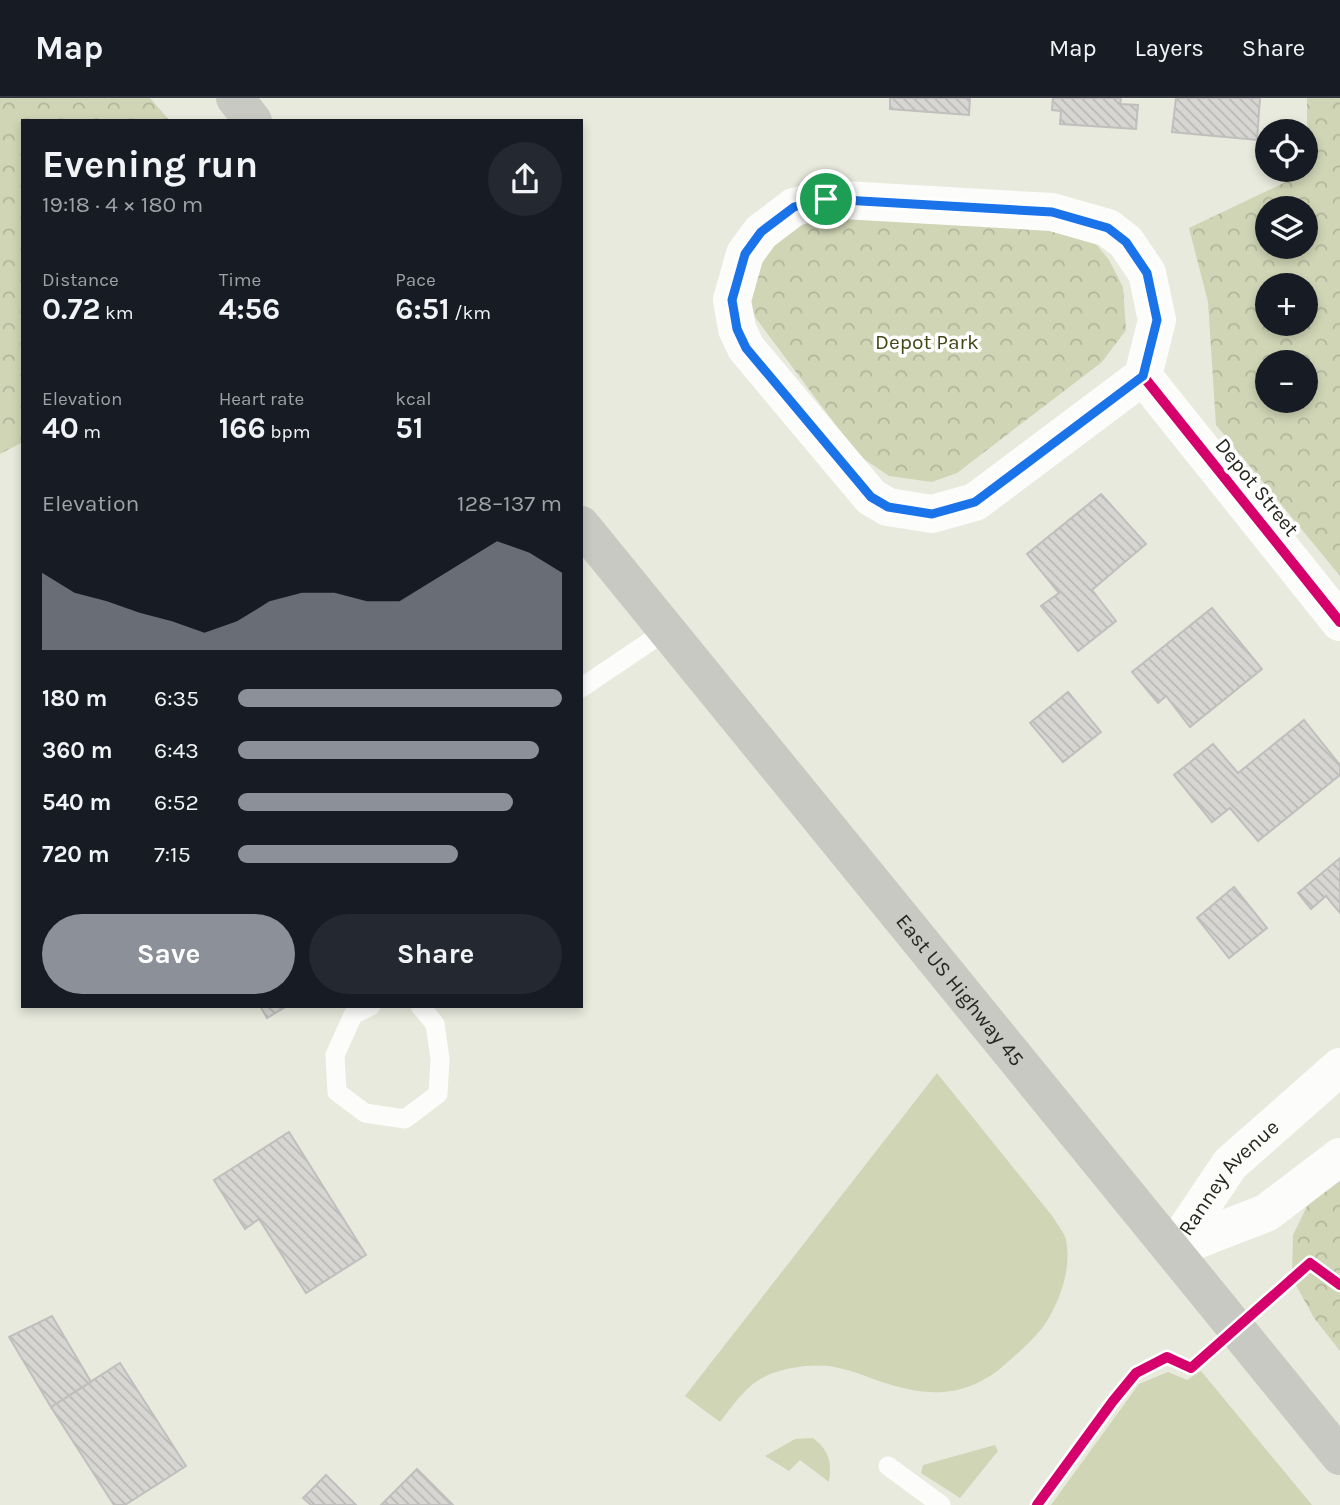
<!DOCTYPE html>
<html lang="en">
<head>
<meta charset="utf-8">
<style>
  :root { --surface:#171b24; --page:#242831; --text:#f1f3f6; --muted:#9ea1a6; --line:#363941; --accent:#8c9099 }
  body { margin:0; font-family:Karla,sans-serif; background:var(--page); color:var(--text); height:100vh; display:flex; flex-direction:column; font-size:26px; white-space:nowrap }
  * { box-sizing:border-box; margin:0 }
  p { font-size:23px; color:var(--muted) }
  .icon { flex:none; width:38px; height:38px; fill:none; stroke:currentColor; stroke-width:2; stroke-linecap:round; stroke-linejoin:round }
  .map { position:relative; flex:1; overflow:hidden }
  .drawer { position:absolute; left:21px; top:21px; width:562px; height:889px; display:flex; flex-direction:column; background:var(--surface); border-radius:0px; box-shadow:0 4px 10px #0003 }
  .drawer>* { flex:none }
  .tools { position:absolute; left:1255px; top:21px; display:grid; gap:14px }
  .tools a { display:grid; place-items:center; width:63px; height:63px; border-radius:50%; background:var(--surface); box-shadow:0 4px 10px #0003; font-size:35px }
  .pin { position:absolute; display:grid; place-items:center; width:60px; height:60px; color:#fff; margin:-30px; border:4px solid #fff; border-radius:50%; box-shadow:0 2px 7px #0007 }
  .round { display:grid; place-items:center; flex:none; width:74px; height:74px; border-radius:37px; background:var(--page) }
  .summary { display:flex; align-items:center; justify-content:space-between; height:119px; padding:0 21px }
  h1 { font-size:38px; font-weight:700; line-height:52px }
  .stats { display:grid; grid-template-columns:repeat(3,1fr); gap:10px; height:119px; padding:7px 21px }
  .stats div { display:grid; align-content:center }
  .stats b { font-size:30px; font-weight:700 }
  .stats small { font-size:19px; font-weight:400 }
  .stats p { font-size:19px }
  .chart { height:196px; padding:14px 21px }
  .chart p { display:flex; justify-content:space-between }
  .chart svg { width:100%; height:126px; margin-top:7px; fill:var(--accent); opacity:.7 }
  .button { display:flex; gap:14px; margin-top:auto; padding:14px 21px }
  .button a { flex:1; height:80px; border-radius:42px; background:var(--accent); color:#fff; font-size:28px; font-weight:700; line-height:80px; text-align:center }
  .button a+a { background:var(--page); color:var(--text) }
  ul { padding:0 21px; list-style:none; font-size:23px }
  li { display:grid; grid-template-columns:112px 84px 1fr; align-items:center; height:52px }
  li i { height:18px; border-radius:9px; background:var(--accent) }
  header { display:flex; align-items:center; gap:42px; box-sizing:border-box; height:98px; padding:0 35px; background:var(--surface); border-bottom:2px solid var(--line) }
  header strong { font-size:33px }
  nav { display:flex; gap:38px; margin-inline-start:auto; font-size:24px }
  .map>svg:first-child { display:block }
</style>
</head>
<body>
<header>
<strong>Map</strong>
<nav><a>Map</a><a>Layers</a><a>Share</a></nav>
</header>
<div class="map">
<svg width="1340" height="1407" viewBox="0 0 1340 1407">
  <defs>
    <pattern id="forest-crowns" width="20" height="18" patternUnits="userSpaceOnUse" patternTransform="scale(1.75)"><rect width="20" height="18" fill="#d0d5b6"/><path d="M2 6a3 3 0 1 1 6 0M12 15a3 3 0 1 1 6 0" fill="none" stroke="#b2b79c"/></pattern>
    <pattern id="building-back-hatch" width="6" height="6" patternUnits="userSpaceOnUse" patternTransform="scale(1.75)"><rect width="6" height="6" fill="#d7d6d3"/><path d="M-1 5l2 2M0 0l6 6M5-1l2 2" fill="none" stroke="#b8b8b5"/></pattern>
  </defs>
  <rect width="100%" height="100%" fill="#e8eadd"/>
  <path fill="#d0d5b6" d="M937,975L1053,1119C1057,1126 1064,1134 1066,1142C1071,1167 1063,1193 1052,1214C1043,1233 1026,1248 1010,1262C971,1299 932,1301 882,1284C854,1274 835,1265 805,1268C757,1274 747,1288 720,1324L685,1298Z
    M1201,1273L1312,1407H1051L1139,1286L1168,1274L1187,1282Z
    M813,1340C829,1352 832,1364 829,1384L800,1362L789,1373L765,1358L795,1341Z
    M995,1347L998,1353L960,1400L921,1375L923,1367Z"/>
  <path fill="url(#forest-crowns)" fill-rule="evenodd" d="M0,0H150L170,23H23V344L0,356Z
    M1307,0H1340V478L1216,327L1208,204L1189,130L1307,74ZM1267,110H1306V149H1267ZM1306,187V226H1267V187ZM1267,264H1306V303H1267Z
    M825,115L1049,129L1089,137L1109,162L1123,189L1126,232L1102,264L957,375L932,384L889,378L858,357L755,219L746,194L762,147Z
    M1340,1079V1253L1314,1220L1292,1180L1293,1137L1311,1100Z"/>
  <path fill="url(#building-back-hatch)" stroke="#c0bfbd" stroke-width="2" d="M890,0H970L969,17L890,11Z
    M1053,0H1121L1120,6L1138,7L1136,31L1060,26L1061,13L1052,12Z
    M1176,0H1260L1257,42L1172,34Z
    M1101,396L1146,446L1092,492L1116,523L1078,553L1041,508L1059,495L1027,456Z
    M1212,510L1262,571L1190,629L1166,598L1158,605L1132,574Z
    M1068,594L1101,634L1063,664L1030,625Z
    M1304,622L1340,667V677L1258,743L1230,710L1212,724L1174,677L1213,646L1238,675Z
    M1340,760V815L1326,798L1311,811L1298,795Z
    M1234,789L1267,830L1229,860L1197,820Z
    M260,908H287L267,920Z
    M289,1034L366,1157L306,1195L259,1121L245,1131L214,1082Z
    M52,1218L91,1284L51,1309L9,1239Z
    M120,1265L186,1368L125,1407H114L51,1309Z
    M417,1371L453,1407H381Z
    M326,1377L356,1407H311L303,1400Z"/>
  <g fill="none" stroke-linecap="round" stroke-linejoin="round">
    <path stroke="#d5d6d2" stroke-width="4.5" stroke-dasharray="7 3.5" stroke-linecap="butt" d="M1310,1165L1340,1187"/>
    <path stroke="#fcfcfa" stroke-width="19" d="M581,590L667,532
      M371,908L353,917L335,957L337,994L365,1015L405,1021L438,996L440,961L435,926L420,908
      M888,1368L941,1407"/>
    <g stroke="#fcfcfa" stroke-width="38">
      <path d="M826,101L1052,114L1108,130L1126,144L1147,175L1157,222L1143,278L975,404L932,416L888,409L871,399L746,250L737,231L732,202L745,156L761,134L794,109Z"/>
      <path d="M1143,278L1340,524"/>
      <path id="s1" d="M1173,1151L1230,1066L1340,969"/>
      <path d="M1173,1151L1266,1115L1340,1059"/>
    </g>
    <g stroke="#c9c9c3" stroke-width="38">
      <path d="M235,0L253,23"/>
      <path id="s2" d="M581,427L1340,1358"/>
    </g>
    <defs>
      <path id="cycleway" d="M826,101L1052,114L1108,130L1126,144L1147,175L1157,222L1143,278L975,404L932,416L888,409L871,399L746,250L737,231L732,202L745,156L761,134L794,109Z
        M1143,278L1340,524
        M1037,1407L1113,1303L1136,1275L1167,1259L1191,1270L1310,1165L1340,1187"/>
    </defs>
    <use href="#cycleway" stroke="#fff" stroke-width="15"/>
    <use href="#cycleway" stroke="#d6006c" stroke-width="10"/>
  </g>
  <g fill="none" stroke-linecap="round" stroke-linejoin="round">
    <defs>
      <path id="route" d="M826,101L1052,114L1108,130L1126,144L1147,175L1157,222L1143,278L975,404L932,416L888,409L871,399L746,250L737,231L732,202L745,156L761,134L794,109Z"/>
    </defs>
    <use href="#route" stroke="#fff" stroke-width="14"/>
    <use href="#route" stroke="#1a73e8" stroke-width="9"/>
  </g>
  <g text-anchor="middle" stroke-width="7" stroke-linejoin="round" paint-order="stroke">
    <g font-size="21" fill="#434716" stroke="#fff">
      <text x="927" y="251">Depot Park</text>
    </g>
    <g font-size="21" fill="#26271e" stroke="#fff">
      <text transform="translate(1257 389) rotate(51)" y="7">Depot Street</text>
      <text dy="7" stroke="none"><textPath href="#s2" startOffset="600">East US Highway 45</textPath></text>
      <text dy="7" stroke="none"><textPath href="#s1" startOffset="91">Ranney Avenue</textPath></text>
    </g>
  </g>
</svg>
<div class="tools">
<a><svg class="icon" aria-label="locate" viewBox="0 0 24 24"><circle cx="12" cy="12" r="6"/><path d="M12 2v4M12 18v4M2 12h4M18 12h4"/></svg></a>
<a><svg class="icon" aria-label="layers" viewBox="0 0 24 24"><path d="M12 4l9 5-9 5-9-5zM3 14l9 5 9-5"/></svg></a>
<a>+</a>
<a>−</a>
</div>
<div class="pin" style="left:826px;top:101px;background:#1e9e55"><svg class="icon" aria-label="arrive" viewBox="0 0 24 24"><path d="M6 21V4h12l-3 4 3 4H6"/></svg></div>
<section class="drawer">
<div class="summary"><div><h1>Evening run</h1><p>19:18 · 4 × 180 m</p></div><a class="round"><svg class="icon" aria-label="share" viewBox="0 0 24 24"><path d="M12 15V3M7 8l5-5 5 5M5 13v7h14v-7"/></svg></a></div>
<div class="stats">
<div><p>Distance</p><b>0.72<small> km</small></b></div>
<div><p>Time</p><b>4:56</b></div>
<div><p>Pace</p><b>6:51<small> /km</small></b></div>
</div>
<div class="stats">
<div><p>Elevation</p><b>40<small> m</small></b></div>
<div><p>Heart rate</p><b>166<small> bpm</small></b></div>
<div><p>kcal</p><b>51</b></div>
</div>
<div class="chart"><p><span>Elevation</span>128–137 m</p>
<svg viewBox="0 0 160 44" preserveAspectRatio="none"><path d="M0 44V17L10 24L20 27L30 31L40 34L50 38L60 34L70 27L80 24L90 24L100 27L110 27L120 20L130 13L140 6L150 10L160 17V44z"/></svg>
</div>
<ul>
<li><b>180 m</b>6:35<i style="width:100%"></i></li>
<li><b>360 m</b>6:43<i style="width:93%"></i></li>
<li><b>540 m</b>6:52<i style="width:85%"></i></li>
<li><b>720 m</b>7:15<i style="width:68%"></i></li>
</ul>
<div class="button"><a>Save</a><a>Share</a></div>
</section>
</div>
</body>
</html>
